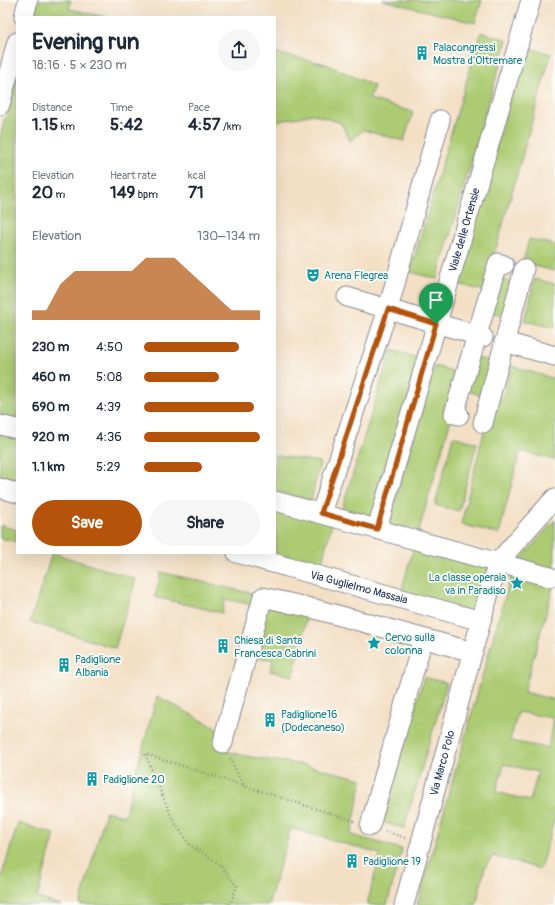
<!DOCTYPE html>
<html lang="en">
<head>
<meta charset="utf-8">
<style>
  :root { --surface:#fff; --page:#f6f6f7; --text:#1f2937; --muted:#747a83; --accent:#b45309 }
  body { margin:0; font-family:Pangolin,sans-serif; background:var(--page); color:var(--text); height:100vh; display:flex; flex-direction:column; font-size:15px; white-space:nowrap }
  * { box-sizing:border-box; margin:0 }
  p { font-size:13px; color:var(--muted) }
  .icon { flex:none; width:22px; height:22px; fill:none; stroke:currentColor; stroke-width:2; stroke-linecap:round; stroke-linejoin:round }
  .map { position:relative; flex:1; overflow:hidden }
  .panel { position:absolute; left:16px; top:16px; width:260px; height:538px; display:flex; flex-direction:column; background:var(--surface); border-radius:0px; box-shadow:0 4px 16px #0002 }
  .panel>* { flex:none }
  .pin { position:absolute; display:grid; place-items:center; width:34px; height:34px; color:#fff; margin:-41px -17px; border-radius:50% 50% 50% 0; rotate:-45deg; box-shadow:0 0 4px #0007 }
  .pin .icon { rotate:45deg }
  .round { display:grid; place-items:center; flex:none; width:42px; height:42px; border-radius:21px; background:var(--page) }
  .head { display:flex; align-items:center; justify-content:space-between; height:68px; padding:0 16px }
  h1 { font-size:22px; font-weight:700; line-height:30px }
  .figures { display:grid; grid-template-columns:repeat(3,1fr); gap:6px; height:68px; padding:4px 16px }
  .figures div { display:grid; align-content:center }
  .figures b { font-size:17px; font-weight:700 }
  .figures small { font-size:11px; font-weight:400 }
  .figures p { font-size:11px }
  .chart { height:112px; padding:8px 16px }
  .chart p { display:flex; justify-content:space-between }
  .chart svg { width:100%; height:72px; margin-top:4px; fill:var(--accent); opacity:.7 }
  .button { display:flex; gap:8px; margin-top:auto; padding:8px 16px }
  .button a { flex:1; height:46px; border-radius:24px; background:var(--accent); color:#fff; font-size:16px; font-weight:700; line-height:46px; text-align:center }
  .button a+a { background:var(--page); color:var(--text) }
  ul { padding:0 16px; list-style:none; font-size:13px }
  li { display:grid; grid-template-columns:64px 48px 1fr; align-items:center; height:30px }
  li i { height:10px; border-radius:5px; background:var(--accent) }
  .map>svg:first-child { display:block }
</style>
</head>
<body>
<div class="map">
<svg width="555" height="905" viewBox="0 0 555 905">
  <rect width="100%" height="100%" fill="#fdfcf7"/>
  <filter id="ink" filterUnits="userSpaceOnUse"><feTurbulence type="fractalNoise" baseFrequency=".025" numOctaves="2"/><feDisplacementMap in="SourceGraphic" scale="8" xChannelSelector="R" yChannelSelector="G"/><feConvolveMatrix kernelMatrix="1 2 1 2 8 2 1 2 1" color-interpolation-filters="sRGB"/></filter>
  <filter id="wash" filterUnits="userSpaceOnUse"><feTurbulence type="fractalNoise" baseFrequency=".012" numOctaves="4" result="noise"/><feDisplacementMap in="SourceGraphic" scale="16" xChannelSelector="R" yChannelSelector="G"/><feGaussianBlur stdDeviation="0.9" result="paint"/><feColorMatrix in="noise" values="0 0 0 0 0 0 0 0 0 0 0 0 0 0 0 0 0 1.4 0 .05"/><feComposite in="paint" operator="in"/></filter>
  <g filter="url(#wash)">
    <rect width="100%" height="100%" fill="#f3dfc4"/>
    <path fill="#accb72" stroke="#647d68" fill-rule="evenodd" d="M38,0H71L69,9L107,17H33Z
      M382,0H482L475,23Z
      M481,32L507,40L437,279L410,272Z
      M524,47L551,54L484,291L458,284Z
      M275,53L326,64L374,86L369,99L413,112L404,141L363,130L350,141L341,123L313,114L275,122Z
      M17,75V423L0,418V137Z
      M529,239L555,245V271L523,263Z
      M496,278L517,284L507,316L487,311Z
      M535,279L555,284V328L525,321Z
      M391,350L422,359L372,521L341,512Z
      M472,356L494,363L484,396L461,389Z
      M435,366L464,374L417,537L387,529Z
      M512,366L555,379V460L520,451L499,534L461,524L492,399L501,401Z
      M0,431L17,435V484L0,479Z
      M453,436L477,443L459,511L435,505Z
      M275,455L320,462L311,501L275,491Z
      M275,505L333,520L321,565L275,553Z
      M555,520V570L519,561Z
      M0,525L17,530V542L0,538Z
      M414,546L489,566L476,613L401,592Z
      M52,553L136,579L115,648L30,622Z
      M161,572L254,594L252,605L225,599L222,613L155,597Z
      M512,572L554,584L524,692L555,700V818L540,869L493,856L485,867L476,905H417ZM518,712L553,718L548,748L510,741ZM504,764L538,772L530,801L496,792Z
      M267,603L308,612L293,676L270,671L273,660L255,657Z
      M424,677L447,683L404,828L381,822Z
      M157,696L216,728L226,751L250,757L305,765L362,779L351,835L402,849L387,905H367L380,854L291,828L268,905H80L106,811L124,816Z
      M18,823L55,834L37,898L61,905H0V881Z"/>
  </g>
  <g filter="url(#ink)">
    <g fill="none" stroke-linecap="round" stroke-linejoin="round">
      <defs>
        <path id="minor" d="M24,17L28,0
          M0,105L17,42
          M347,297L388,309L440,120
          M504,342L555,356
          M459,415L454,414L498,263L504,265
          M483,423L524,269
          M0,425L17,429
          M0,488L17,493
          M275,501L550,577
          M321,513L388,309L483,337
          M377,529L531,0
          M237,553L481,621
          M223,743L225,733L263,597L315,609L473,652
          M370,826L423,639
          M404,905L481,621L498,562L555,498"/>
      </defs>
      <use href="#minor" stroke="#878791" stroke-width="21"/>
      <path stroke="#878791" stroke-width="2.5" stroke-dasharray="1 3" stroke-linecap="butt" d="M230,758L243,785
        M385,831L405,838
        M230,905L237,886L218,863L190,845L173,820L145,754L354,821"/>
      <use href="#minor" stroke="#fff" stroke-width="19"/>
    </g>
  </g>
  <g fill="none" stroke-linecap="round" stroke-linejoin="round" filter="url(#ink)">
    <defs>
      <path id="route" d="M388,309L436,324L377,529L321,513Z"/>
    </defs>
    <use href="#route" stroke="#fff" stroke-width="8"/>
    <use href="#route" stroke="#b45309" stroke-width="5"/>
  </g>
  <defs>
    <symbol id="building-bare" viewBox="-9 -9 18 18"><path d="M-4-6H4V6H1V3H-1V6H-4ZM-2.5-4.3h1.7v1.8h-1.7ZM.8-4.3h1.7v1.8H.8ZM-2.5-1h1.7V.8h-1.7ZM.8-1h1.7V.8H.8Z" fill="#0f9aa8" stroke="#fdfcf7" stroke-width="2.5" paint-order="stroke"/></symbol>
    <symbol id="theatre-bare" viewBox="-9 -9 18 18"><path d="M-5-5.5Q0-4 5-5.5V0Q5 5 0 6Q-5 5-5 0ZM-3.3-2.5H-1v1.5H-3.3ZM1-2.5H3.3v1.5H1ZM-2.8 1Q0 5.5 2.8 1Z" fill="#0f9aa8" stroke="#fdfcf7" stroke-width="2.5" paint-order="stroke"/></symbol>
    <symbol id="sight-bare" viewBox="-9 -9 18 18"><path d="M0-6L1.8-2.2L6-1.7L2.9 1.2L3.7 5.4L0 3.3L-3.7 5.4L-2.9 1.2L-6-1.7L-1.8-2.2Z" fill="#0f9aa8" stroke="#fdfcf7" stroke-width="2.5" paint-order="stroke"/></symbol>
  </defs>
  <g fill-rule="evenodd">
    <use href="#building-bare" x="412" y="43" width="20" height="20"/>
    <use href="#theatre-bare" x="303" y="265" width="20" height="20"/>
    <use href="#sight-bare" x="507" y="573" width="20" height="20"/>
    <use href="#sight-bare" x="364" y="633" width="20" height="20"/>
    <use href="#building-bare" x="213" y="636" width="20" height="20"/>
    <use href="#building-bare" x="54" y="655" width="20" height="20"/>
    <use href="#building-bare" x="260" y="710" width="20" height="20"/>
    <use href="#building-bare" x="82" y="769" width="20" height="20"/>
    <use href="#building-bare" x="342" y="851" width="20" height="20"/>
  </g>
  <g text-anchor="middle" stroke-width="3.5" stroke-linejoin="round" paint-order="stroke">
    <g font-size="11" fill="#0d838f" stroke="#fdfcf7" text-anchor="start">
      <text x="433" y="51">Palacongressi<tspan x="433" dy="13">Mostra d'Oltremare</tspan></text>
      <text x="324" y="279">Arena Flegrea</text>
      <text x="506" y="581" text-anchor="end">La classe operaia<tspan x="506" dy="13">va in Paradiso</tspan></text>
      <text x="385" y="641">Cervo sulla<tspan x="385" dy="13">colonna</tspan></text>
      <text x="234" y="644">Chiesa di Santa<tspan x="234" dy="13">Francesca Cabrini</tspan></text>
      <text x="75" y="663">Padiglione<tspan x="75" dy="13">Albania</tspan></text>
      <text x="281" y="718">Padiglione16<tspan x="281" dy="13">(Dodecaneso)</tspan></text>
      <text x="103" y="783">Padiglione 20</text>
      <text x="363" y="865">Padiglione 19</text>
    </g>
    <g font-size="11" fill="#1b2f5e" stroke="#fdfcf7">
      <text transform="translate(464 230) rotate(-74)" y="4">Viale delle Ortensie</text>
      <text transform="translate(359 587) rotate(15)" y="4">Via Guglielmo Massaia</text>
      <text transform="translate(442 763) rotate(-75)" y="4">Via Marco Polo</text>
    </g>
  </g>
</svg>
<div class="pin" style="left:436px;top:324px;background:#1e9e55"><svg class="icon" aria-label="arrive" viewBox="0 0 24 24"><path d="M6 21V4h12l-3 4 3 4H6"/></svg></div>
<section class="panel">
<div class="head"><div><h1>Evening run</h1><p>18:16 · 5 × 230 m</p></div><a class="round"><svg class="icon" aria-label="share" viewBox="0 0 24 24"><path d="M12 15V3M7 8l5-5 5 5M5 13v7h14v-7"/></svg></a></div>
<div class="figures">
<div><p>Distance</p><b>1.15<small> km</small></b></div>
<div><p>Time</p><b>5:42</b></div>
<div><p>Pace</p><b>4:57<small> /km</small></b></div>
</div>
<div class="figures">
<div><p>Elevation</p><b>20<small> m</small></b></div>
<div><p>Heart rate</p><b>149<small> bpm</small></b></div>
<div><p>kcal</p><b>71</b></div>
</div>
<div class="chart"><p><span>Elevation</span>130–134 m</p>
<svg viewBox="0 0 160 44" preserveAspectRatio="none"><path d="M0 44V38L10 38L20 22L30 14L40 14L50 14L60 14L70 14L80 6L90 6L100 6L110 14L120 22L130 30L140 38L150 38L160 38V44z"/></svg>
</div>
<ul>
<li><b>230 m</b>4:50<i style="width:82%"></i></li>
<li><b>460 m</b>5:08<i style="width:65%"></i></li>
<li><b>690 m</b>4:39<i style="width:95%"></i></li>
<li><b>920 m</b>4:36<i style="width:100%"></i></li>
<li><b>1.1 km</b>5:29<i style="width:50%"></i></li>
</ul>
<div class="button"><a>Save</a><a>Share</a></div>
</section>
</div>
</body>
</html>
